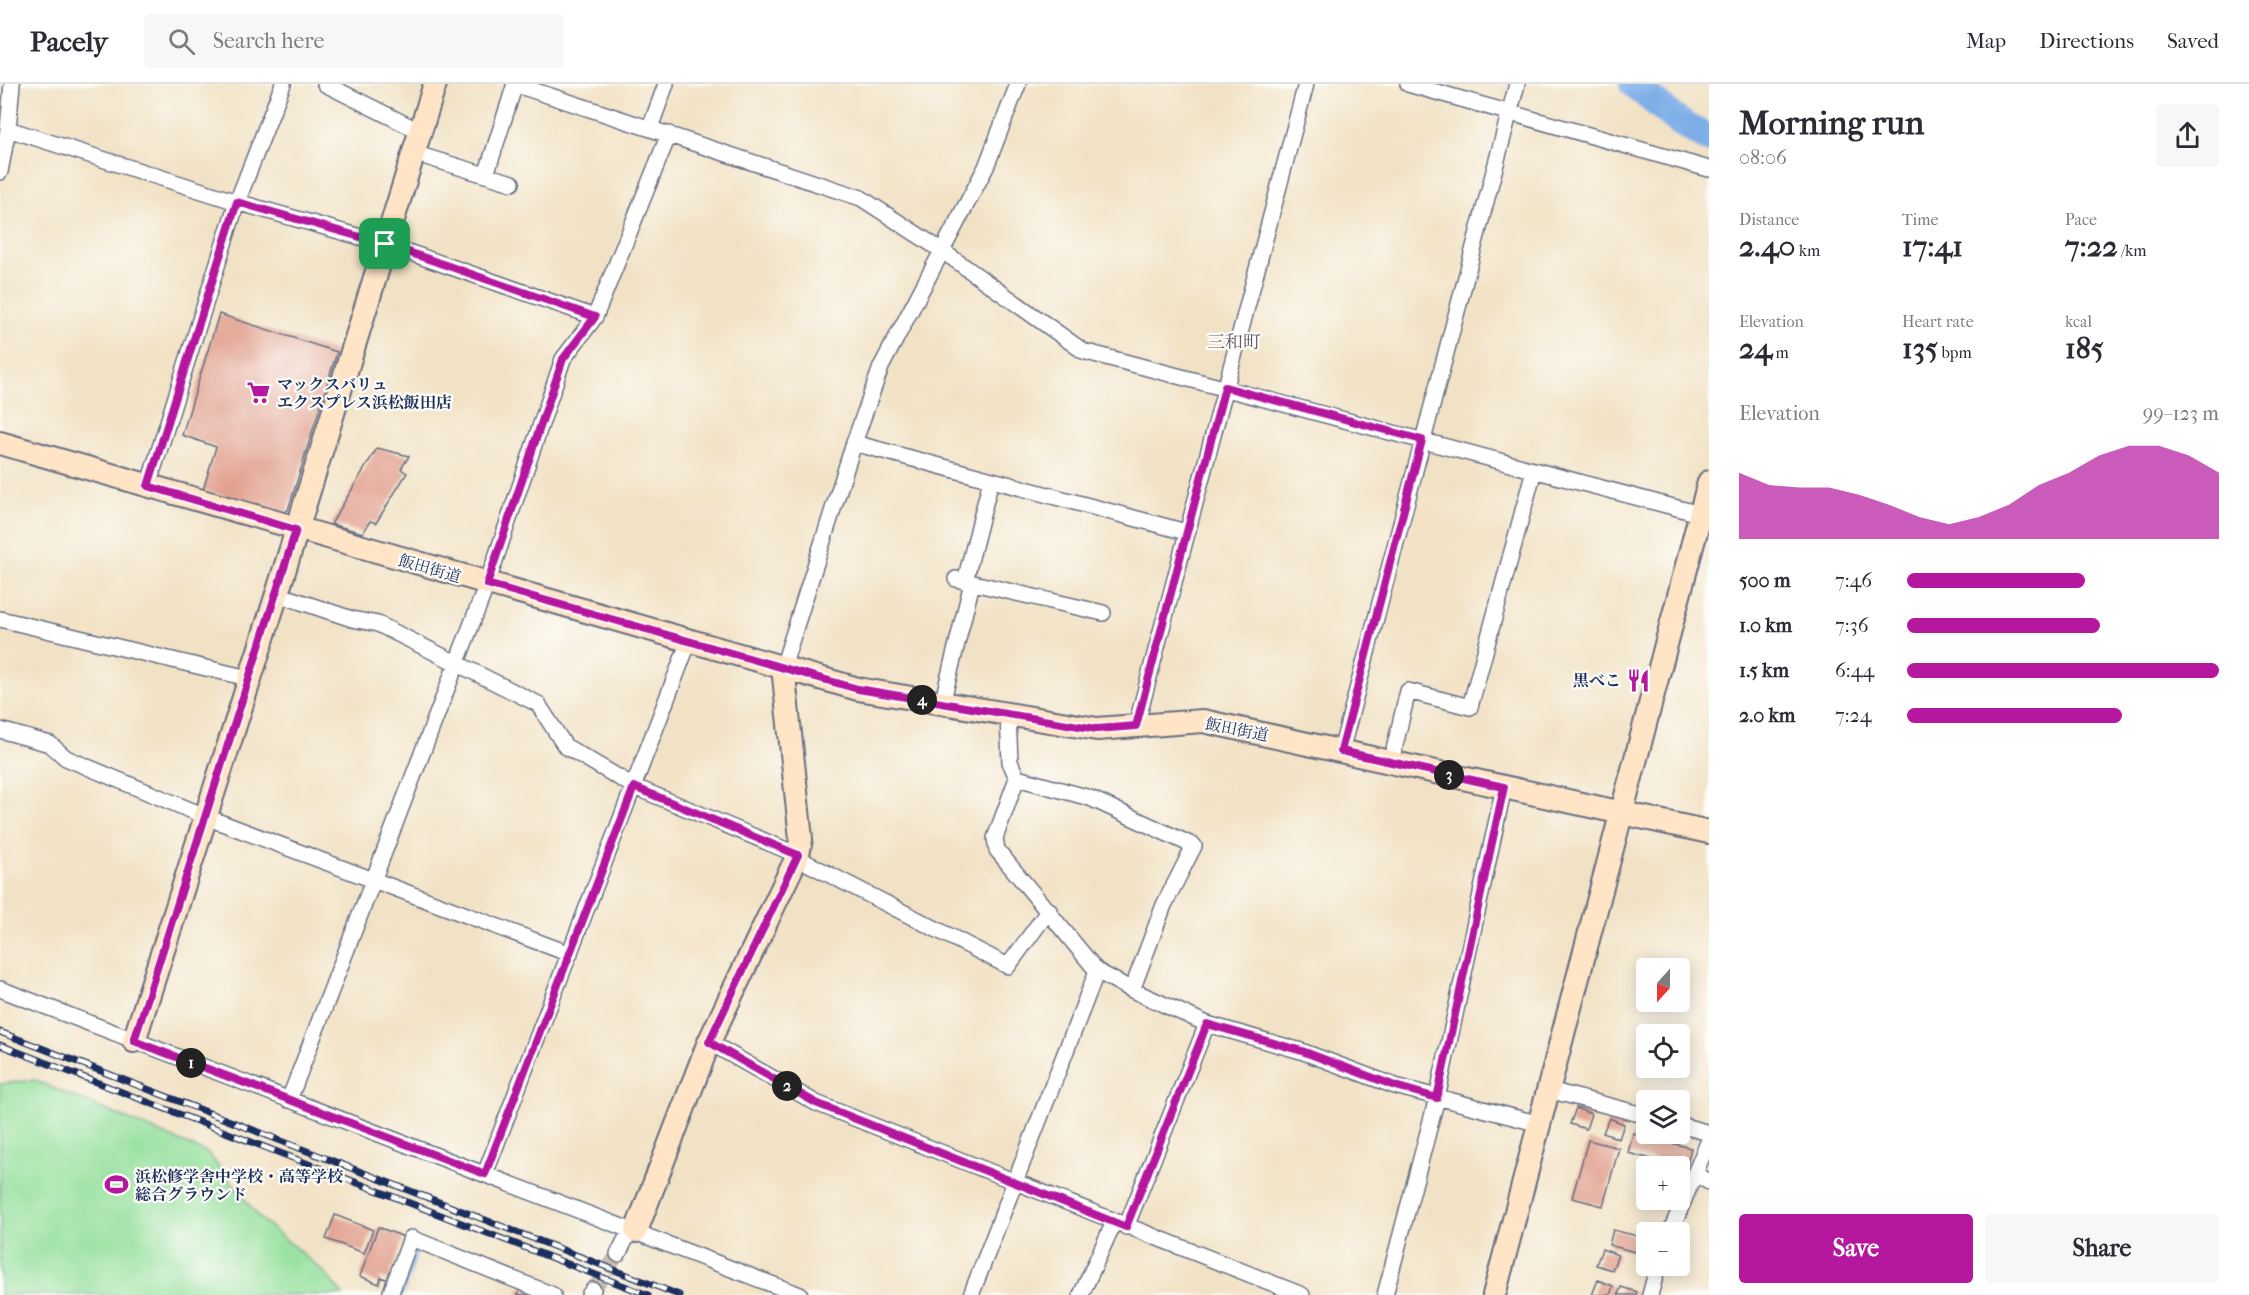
<!DOCTYPE html>
<html lang="en">
<head>
<meta charset="utf-8">
<style>
  :root { --surface:#fff; --page:#f7f7f7; --text:#2b2b33; --muted:#7c7c81; --line:#e1e1e2; --accent:#b5179e }
  body { margin:0; font-family:"IM FELL French Canon","Noto Serif JP",serif; background:var(--page); color:var(--text); height:100vh; display:flex; flex-direction:column; font-size:22px; white-space:nowrap }
  * { box-sizing:border-box; margin:0 }
  p { font-size:20px; color:var(--muted) }
  .icon { flex:none; width:33px; height:33px; fill:none; stroke:currentColor; stroke-width:2; stroke-linecap:round; stroke-linejoin:round }
  .map { position:relative; flex:1; overflow:hidden }
  .drawer { display:flex; flex-direction:column; background:var(--surface); width:540px }
  .drawer>* { flex:none }
  .needle { width:39px; rotate:201deg }
  .controls { position:absolute; left:1636px; top:874px; display:grid; gap:12px }
  .controls a { display:grid; place-items:center; width:54px; height:54px; border-radius:6px; background:var(--surface); box-shadow:0 3px 15px #0003; font-size:30px }
  .pin { position:absolute; display:grid; place-items:center; width:51px; height:51px; color:#fff; margin:-26px; border-radius:12px; box-shadow:0 3px 9px #0006 }
  .km { position:absolute; width:30px; height:30px; margin:-15px; border-radius:50%; background:#222; color:#fff; font-size:16px; line-height:30px; text-align:center }
  .round { display:grid; place-items:center; flex:none; width:63px; height:63px; border-radius:6px; background:var(--page) }
  .headline { display:flex; align-items:center; justify-content:space-between; height:102px; padding:0 30px }
  h1 { font-size:33px; font-weight:700; line-height:45px }
  .stats { display:grid; grid-template-columns:repeat(3,1fr); gap:9px; height:102px; padding:6px 30px }
  .stats div { display:grid; align-content:center }
  .stats b { font-size:30px; font-weight:700 }
  .stats small { font-size:16px; font-weight:400 }
  .stats p { font-size:16px }
  .chart { height:168px; padding:12px 30px }
  .chart p { display:flex; justify-content:space-between }
  .chart svg { width:100%; height:108px; margin-top:6px; fill:var(--accent); opacity:.7 }
  .action { display:flex; gap:12px; margin-top:auto; padding:12px 30px }
  .action a { flex:1; height:69px; border-radius:6px; background:var(--accent); color:#fff; font-size:24px; font-weight:700; line-height:69px; text-align:center }
  .action a+a { background:var(--page); color:var(--text) }
  ul { padding:0 30px; list-style:none; font-size:20px }
  li { display:grid; grid-template-columns:96px 72px 1fr; align-items:center; height:45px }
  li i { height:15px; border-radius:8px; background:var(--accent) }
  header { display:flex; align-items:center; gap:36px; box-sizing:border-box; height:84px; padding:0 30px; background:var(--surface); border-bottom:2px solid var(--line) }
  header strong { font-size:28px }
  nav { display:flex; gap:33px; margin-inline-start:auto; font-size:21px }
  .search { width:420px; height:54px; background:var(--page); display:flex; align-items:center; gap:15px; box-sizing:border-box; padding:0 21px; border-radius:6px; color:var(--muted); font-size:22px }
  main { display:flex; flex:1; min-height:0 }
  .map>svg:first-child { display:block }
</style>
</head>
<body>
<header>
<strong>Pacely</strong>
<div class="search"><svg class="icon" aria-label="search" viewBox="0 0 24 24"><circle cx="10" cy="10" r="6"/><path d="M15 15l6 6"/></svg>Search here</div>
<nav><a>Map</a><a>Directions</a><a>Saved</a></nav>
</header>
<main>
<div class="map">
<svg width="1709" height="1211" viewBox="0 0 1709 1211">
  <rect width="100%" height="100%" fill="#fdfcf7"/>
  <filter id="ink" filterUnits="userSpaceOnUse"><feTurbulence type="fractalNoise" baseFrequency=".0167" numOctaves="2"/><feDisplacementMap in="SourceGraphic" scale="12" xChannelSelector="R" yChannelSelector="G"/><feConvolveMatrix kernelMatrix="1 2 1 2 8 2 1 2 1" color-interpolation-filters="sRGB"/></filter>
  <filter id="wash" filterUnits="userSpaceOnUse"><feTurbulence type="fractalNoise" baseFrequency=".008" numOctaves="4" result="noise"/><feDisplacementMap in="SourceGraphic" scale="24" xChannelSelector="R" yChannelSelector="G"/><feGaussianBlur stdDeviation="1.35" result="paint"/><feColorMatrix in="noise" values="0 0 0 0 0 0 0 0 0 0 0 0 0 0 0 0 0 1.4 0 .05"/><feComposite in="paint" operator="in"/></filter>
  <g filter="url(#wash)">
    <rect width="100%" height="100%" fill="#f2e2c5"/>
    <path fill="#94e09d" stroke="#58887e" stroke-width="1.5" d="M34,996L208,1069L259,1133L324,1188L343,1211H0V1000Z"/>
    <g fill="none" stroke-linecap="round" stroke-linejoin="round">
      <path stroke="#7cade7" stroke-width="4.5" d="M401,1211L416,1168"/>
      <path stroke="#7cade7" stroke-width="28" d="M1633,0L1679,38L1709,55"/>
    </g>
    <g id="blocks">
      <path fill="#e19f8d" d="M219,230L337,268L288,426L283,429L203,406L216,363L182,351Z
        M377,364L409,372L401,385L407,389L376,439L370,437L363,449L331,440Z
        M1576,1024L1591,1030L1586,1045L1570,1040Z
        M1609,1034L1624,1040L1619,1055L1603,1049Z
        M1633,1049L1691,1064L1686,1084L1628,1069Z
        M1588,1056L1619,1064L1603,1122L1572,1114Z
        M335,1131L373,1146L364,1169L326,1155Z
        M378,1143L404,1153L388,1196L381,1193L379,1200L360,1192Z
        M1613,1146L1646,1154L1642,1170L1609,1161Z
        M1602,1165L1618,1171L1612,1186L1596,1181Z
        M1598,1196L1613,1202L1610,1211H1592Z
        M521,1202L534,1211H518Z
        M1621,1203L1637,1208L1636,1211H1618Z"/>
    </g>
  </g>
  <g filter="url(#ink)">
    <use href="#blocks" fill-opacity="0" stroke="#666e82" stroke-width="1.5"/>
    <g fill="none" stroke-linecap="round" stroke-linejoin="round">
      <path stroke="#c7beb0" stroke-width="15" stroke-dasharray="15 8" stroke-linecap="butt" d="M593,1206L618,1170"/>
      <defs>
        <path id="street" d="M325,0L419,47
          M514,0L861,114L941,166L1083,267L1700,430
          M1408,0L1709,85
          M650,44L666,0
          M8,45L237,118L385,160L595,233
          M413,69L512,99
          M0,88L8,45L12,0
          M486,91L515,0
          M854,359L1186,448
          M148,402L237,118L283,0
          M956,495L1103,529
          M965,497L991,396
          M277,510L352,535L378,540L538,620L565,662L635,703L798,771L807,779L1008,882L1049,826
          M0,535L248,594
          M783,583L854,359L881,283L986,83L1018,0
          M942,620L972,499
          M1008,631L1010,678L1017,694L995,754L997,766L1097,887L1132,906L1207,940L1301,967L1395,1002L1540,1040
          M1136,642L1306,0
          M0,646L50,660L66,674L214,736L570,870
          M1341,667L1517,0
          M1391,678L1408,607L1470,623L1534,386
          M1017,694L1090,714L1194,762L1164,821L1132,906
          M0,905L800,1211
          M709,958L816,1019L1302,1211
          M1549,1006L1647,1032
          M289,1016L487,500L563,275L595,233L669,50
          M1680,1041L1709,1049
          M485,1090L689,557
          M1696,1090L1709,1098
          M1126,1143L1207,940
          M1670,1149L1709,1056
          M618,1170L631,1145
          M390,1211L411,1154L553,1211
          M589,1211L593,1206
          M971,1211L1097,887
          M1081,1211L1114,1138
          M1385,1211L1437,1014L1504,703
          M1650,1211L1658,1182"/>
        <path id="secondary" d="M0,359L858,605L1097,645L1203,637L1709,748
          M134,957L277,510L435,0
          M636,1147L709,958L798,771L801,755L783,583
          M1494,1211L1709,398"/>
      </defs>
      <use href="#street" stroke="#666e82" stroke-width="18"/>
      <use href="#secondary" stroke="#666e82" stroke-width="26"/>
      <use href="#street" stroke="#fff" stroke-width="15"/>
      <use href="#secondary" stroke="#ffe4c6" stroke-width="22"/>
      <defs>
        <path id="rail" d="M0,948L679,1211
          M0,961L648,1211"/>
      </defs>
      <use href="#rail" stroke="#1b2f5e" stroke-width="7"/>
      <use href="#rail" stroke="#fdfcf7" stroke-width="4.5" stroke-dasharray="14" stroke-linecap="butt"/>
    </g>
  </g>
  <g fill="none" stroke-linecap="round" stroke-linejoin="round" filter="url(#ink)">
    <defs>
      <path id="route" d="M237,118L385,160L595,233L563,275L487,500L858,605L1097,645L1136,642L1225,303L1422,356L1341,667L1504,703L1437,1014L1395,1002L1302,967L1207,940L1126,1143L816,1019L709,958L798,771L634,703L485,1090L134,957L296,446L148,402Z"/>
    </defs>
    <use href="#route" stroke="#fff" stroke-width="12"/>
    <use href="#route" stroke="#b5179e" stroke-width="8"/>
  </g>
  <defs>
    <symbol id="supermarket-bare" viewBox="-9 -9 18 18"><path d="M-6-5.5h2.5l.6 2H6L4.5 2H-2.5L-4.4-4H-6ZM-1.5 3.2a1.3 1.3 0 1 0 .1 0ZM3 3.2a1.3 1.3 0 1 0 .1 0Z" fill="#b5179e" stroke="#fdfcf7" stroke-width="2.5" paint-order="stroke"/></symbol>
    <symbol id="restaurant-bare" viewBox="-9 -9 18 18"><path d="M-5-6h1v4h1v-4h1v4h1v-4h1v5L-1.5 .5V6h-2V.5L-5-1ZM5-6V6H3V1.5H1.5Q1.5-4 5-6Z" fill="#b5179e" stroke="#fdfcf7" stroke-width="2.5" paint-order="stroke"/></symbol>
    <symbol id="stadium-bare" viewBox="-9 -9 18 18"><path d="M0-5a6.5 5 0 1 0 0 10a6.5 5 0 1 0 0-10ZM-3.5-1.8h7v3.6h-7Z" fill="#b5179e" stroke="#fdfcf7" stroke-width="2.5" paint-order="stroke"/></symbol>
  </defs>
  <g fill-rule="evenodd">
    <use href="#supermarket-bare" x="242" y="292" width="33" height="33"/>
    <use href="#restaurant-bare" x="1622" y="580" width="33" height="33"/>
    <use href="#stadium-bare" x="100" y="1084" width="33" height="33"/>
  </g>
  <g text-anchor="middle" stroke-width="4.5" stroke-linejoin="round" paint-order="stroke">
    <g font-size="16" font-weight="bold" fill="#1b2f5e" stroke="#fdfcf7" text-anchor="start">
      <text x="277" y="306">マックスバリュ<tspan x="277" dy="18">エクスプレス浜松飯田店</tspan></text>
      <text x="1621" y="602" text-anchor="end">黒べこ</text>
      <text x="135" y="1098">浜松修学舎中学校・高等学校<tspan x="135" dy="18">総合グラウンド</tspan></text>
    </g>
    <g font-size="16" fill="#1b2f5e" stroke="#fdfcf7">
      <text transform="translate(430 484) rotate(16)" y="6">飯田街道</text>
      <text transform="translate(1237 645) rotate(11)" y="6">飯田街道</text>
    </g>
    <g font-size="18" fill="#60566e" stroke="#fdfcf7">
      <text x="1234" y="264">三和町</text>
    </g>
  </g>
</svg>
<div class="controls">
<a><svg class="needle" viewBox="-14 -14 28 28"><path d="M0-13l5 13h-10z" fill="#e53935"/><path d="M0 13l5-13h-10z" fill="#7c7c81"/></svg></a>
<a><svg class="icon" aria-label="locate" viewBox="0 0 24 24"><circle cx="12" cy="12" r="6"/><path d="M12 2v4M12 18v4M2 12h4M18 12h4"/></svg></a>
<a><svg class="icon" aria-label="layers" viewBox="0 0 24 24"><path d="M12 4l9 5-9 5-9-5zM3 14l9 5 9-5"/></svg></a>
<a>+</a>
<a>−</a>
</div>
<div class="pin" style="left:385px;top:160px;background:#1e9e55"><svg class="icon" aria-label="arrive" viewBox="0 0 24 24"><path d="M6 21V4h12l-3 4 3 4H6"/></svg></div>
<b class="km" style="left:191px;top:979px">1</b>
<b class="km" style="left:787px;top:1002px">2</b>
<b class="km" style="left:1449px;top:691px">3</b>
<b class="km" style="left:922px;top:616px">4</b>
</div>
<section class="drawer">
<div class="headline"><div><h1>Morning run</h1><p>08:06</p></div><a class="round"><svg class="icon" aria-label="share" viewBox="0 0 24 24"><path d="M12 15V3M7 8l5-5 5 5M5 13v7h14v-7"/></svg></a></div>
<div class="stats">
<div><p>Distance</p><b>2.40<small> km</small></b></div>
<div><p>Time</p><b>17:41</b></div>
<div><p>Pace</p><b>7:22<small> /km</small></b></div>
</div>
<div class="stats">
<div><p>Elevation</p><b>24<small> m</small></b></div>
<div><p>Heart rate</p><b>135<small> bpm</small></b></div>
<div><p>kcal</p><b>185</b></div>
</div>
<div class="chart"><p><span>Elevation</span>99–123 m</p>
<svg viewBox="0 0 160 44" preserveAspectRatio="none"><path d="M0 44V17L10 22L20 23L30 23L40 26L50 30L60 35L70 38L80 35L90 30L100 22L110 17L120 10L130 6L140 6L150 10L160 17V44z"/></svg>
</div>
<ul>
<li><b>500 m</b>7:46<i style="width:57%"></i></li>
<li><b>1.0 km</b>7:36<i style="width:62%"></i></li>
<li><b>1.5 km</b>6:44<i style="width:100%"></i></li>
<li><b>2.0 km</b>7:24<i style="width:69%"></i></li>
</ul>
<div class="action"><a>Save</a><a>Share</a></div>
</section>
</main>
</body>
</html>
